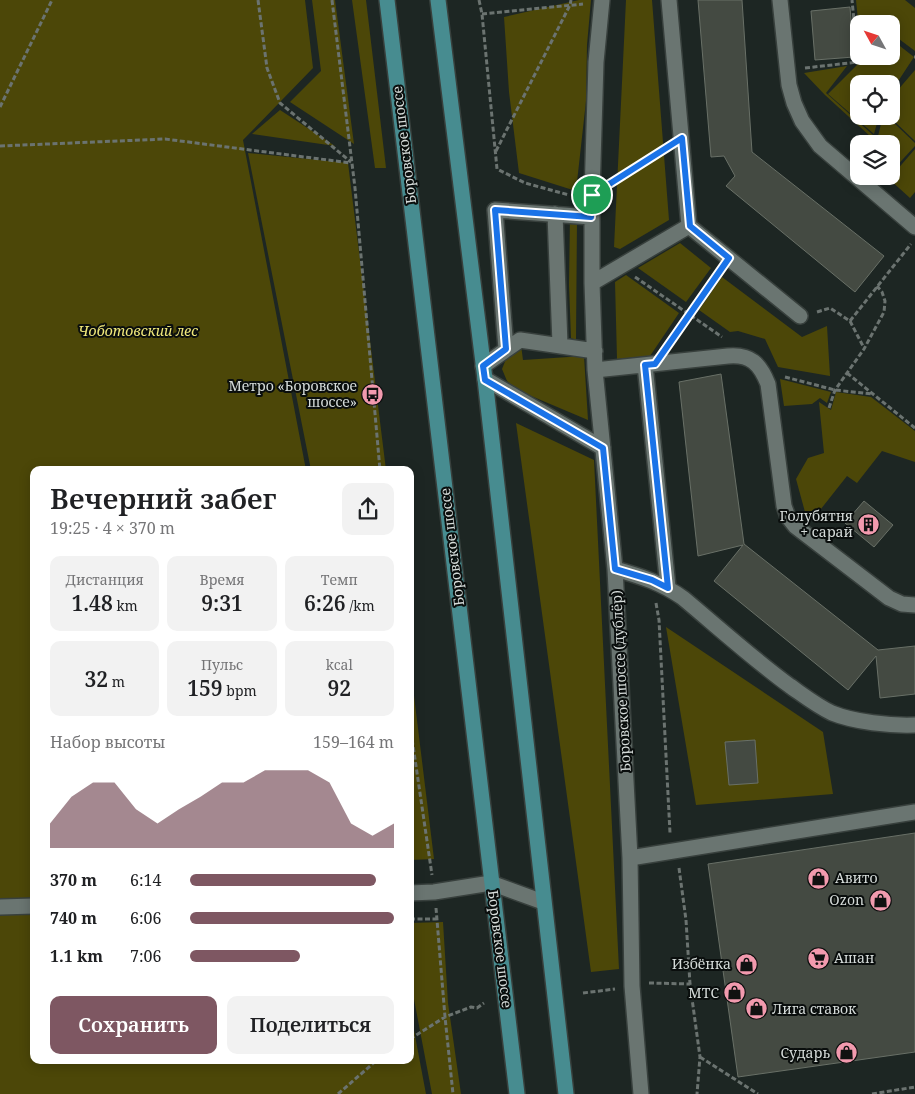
<!DOCTYPE html>
<html lang="ru">
<head>
<meta charset="utf-8">
<style>
  :root { --surface:#fff; --page:#f2f2f2; --text:#202124; --muted:#757577; --accent:#7e5762 }
  body { margin:0; font-family:"Noto Serif",serif; background:var(--page); color:var(--text); height:100vh; display:flex; flex-direction:column; font-size:19px; white-space:nowrap }
  * { box-sizing:border-box; margin:0 }
  p { font-size:16px; color:var(--muted) }
  .icon { flex:none; width:28px; height:28px; fill:none; stroke:currentColor; stroke-width:2; stroke-linecap:round; stroke-linejoin:round }
  .map { position:relative; flex:1; overflow:hidden }
  .sheet { position:absolute; left:30px; top:466px; width:384px; height:598px; display:flex; flex-direction:column; background:var(--surface); border-radius:10px; box-shadow:0 2px 12px #0003 }
  .sheet>* { flex:none }
  .needle { width:32px; rotate:310deg }
  .buttons { position:absolute; left:850px; top:15px; display:grid; gap:10px }
  .buttons a { display:grid; place-items:center; width:50px; height:50px; border-radius:10px; background:var(--surface); box-shadow:0 2px 12px #0003; font-size:25px }
  .pin { position:absolute; display:grid; place-items:center; width:42px; height:42px; color:#fff; margin:-21px; border:2px solid #fff; border-radius:50%; box-shadow:0 1px 5px #0007 }
  .round { display:grid; place-items:center; flex:none; width:52px; height:52px; border-radius:10px; background:var(--page) }
  .overview { display:flex; align-items:center; justify-content:space-between; height:85px; padding:0 20px }
  h1 { font-size:28px; font-weight:600; line-height:38px }
  .figures { display:grid; grid-template-columns:repeat(3,1fr); gap:8px; height:85px; padding:5px 20px }
  .figures div { display:grid; align-content:center; border-radius:10px; background:var(--page); text-align:center }
  .figures b { font-size:21px; font-weight:600 }
  .figures small { font-size:14px; font-weight:400 }
  .figures p { font-size:14px }
  .chart { height:140px; padding:10px 20px }
  .chart p { display:flex; justify-content:space-between }
  .chart svg { width:100%; height:90px; margin-top:5px; fill:var(--accent); opacity:.7 }
  .button { display:flex; gap:10px; margin-top:auto; padding:10px 20px }
  .button a { flex:1; height:58px; border-radius:10px; background:var(--accent); color:#fff; font-size:20px; font-weight:600; line-height:58px; text-align:center }
  .button a+a { background:var(--page); color:var(--text) }
  ul { padding:0 20px; list-style:none; font-size:16px }
  li { display:grid; grid-template-columns:80px 60px 1fr; align-items:center; height:38px }
  li i { height:12px; border-radius:6px; background:var(--accent) }
  .map>svg:first-child { display:block }
</style>
</head>
<body>
<div class="map">
<svg width="915" height="1094" viewBox="0 0 915 1094">
  <rect width="100%" height="100%" fill="#1d2623"/>
  <path fill="#4c4708" d="M0,0H305L313,68L243,140L306,470H34V1060H410V1009L426,1094H0Z
    M312,0H335L354,144L290,102L321,71Z
    M352,0H366L386,168H375Z
    M579,0H591L587,45L586,101L576,191L519,173L509,92L504,17Z
    M626,0H652L669,220L620,249L614,247Z
    M856,0H905L915,8V51L891,33V24H859V30Z
    M891,39L914,57L891,92V84H859V116H879L874,134L828,94L861,61V56H864V58L866,56H891Z
    M847,66L826,93L873,135L871,137L825,95L804,73Z
    M915,70V141L894,121L891,98Z
    M280,110L335,146L252,134Z
    M891,114L893,122L915,143V146L891,172V144H871L878,136L883,116H891Z
    M915,149V192L910,198L889,179Z
    M248,153L348,163L386,470H311Z
    M570,217L577,219L576,340L571,338L569,285Z
    M680,243L711,268L686,302L638,268Z
    M626,275L679,313L650,356L617,359L615,282Z
    M722,277L802,337L827,326L830,376L778,367L765,339L738,331L730,332L699,310Z
    M521,345L523,360L584,356L588,420L517,390L507,381L502,369L508,354Z
    M780,379L831,392L827,403L820,398L812,404L784,406Z
    M836,392L871,397L915,431V462L882,451L857,483L847,476L813,519L805,512L796,479L808,458L824,453L819,402L831,410Z
    M516,423L594,460L619,969L591,972Z
    M666,627L823,732L833,794L696,805Z
    M410,663L434,859L410,860Z
    M443,922L448,1003L461,1094H432L410,978V923Z"/>
  <path fill="#444a42" stroke="#697067" d="M698,0H742L752,152L884,256L855,292L726,186L735,176L724,156L711,157Z
    M850,7L854,57L815,60L811,11Z
    M721,374L744,544L878,650L915,646V694L880,698L876,656L848,690L714,581L743,545L698,556L679,382Z
    M864,501L893,525L874,547L845,523Z
    M755,740L758,783L729,785L725,742Z
    M915,833V1052L738,1077L708,864Z"/>
  <g fill="none" stroke-linecap="round" stroke-linejoin="round">
    <defs>
      <path id="minor" d="M602,0L596,62L592,195V283L595,370L615,569L630,858L632,986L641,1094
        M669,0L689,226
        M780,0L789,85L794,103L802,121L820,146L915,227
        M555,214L560,344
        M592,283L689,226L800,316
        M506,349L495,210L591,217
        M645,365L668,587
        M483,366L520,340L595,351
        M595,370L728,356C751,354 760,364 768,384L784,506L788,517L795,526L889,598L902,604L915,605
        M485,379L603,448
        M615,569C640,576 662,583 683,598C719,628 753,659 790,686C803,695 817,706 832,713C854,722 891,726 915,725
        M630,858L915,812
        M410,893L434,892L491,883L543,902
        M0,907L34,906"/>
      <path id="major" d="M387,0L517,1094
        M438,0L485,379L566,1094"/>
    </defs>
    <use href="#minor" stroke="#38403d" stroke-width="18"/>
    <use href="#major" stroke="#38403d" stroke-width="18"/>
    <path stroke="#6b7370" stroke-width="3" stroke-dasharray="5 2.5" stroke-linecap="butt" d="M258,0L267,68L280,103L351,162
      M332,0L355,188L380,470
      M479,0L482,14L497,169L525,183L569,195
      M482,14L583,4
      M914,57H915
      M805,68L858,62L852,0
      M0,107L52,0
      M0,146L165,139L351,163
      M496,151L570,5L571,0
      M611,183L665,149
      M635,277L722,337
      M817,312L830,308L850,321L911,244
      M850,321L864,348
      M669,344L719,273
      M847,373L915,428
      M785,377L835,390L873,394
      M829,408L835,390L864,349L884,312L885,301L882,292L877,286
      M656,603L659,620L670,833
      M410,725L432,875
      M679,868L686,920L690,984L700,1057L697,1094
      M436,908L445,1017L453,1094
      M410,919H437
      M649,983L690,984
      M583,993L615,989
      M410,1039L445,1017L471,1007L477,1008L484,1003
      M700,1057L758,1094
      M338,1094L377,1060
      M872,1094L915,1087"/>
    <use href="#minor" stroke="#6a7571" stroke-width="15"/>
    <use href="#major" stroke="#478c90" stroke-width="15"/>
  </g>
  <g fill="none" stroke-linecap="round" stroke-linejoin="round">
    <defs>
      <path id="route" d="M682,138L690,226L729,258L655,364L645,365L668,588L652,580L615,569L603,448L485,380L483,366L506,349L495,210L591,217L592,195Z"/>
    </defs>
    <use href="#route" stroke="#fff" stroke-width="10"/>
    <use href="#route" stroke="#1a73e8" stroke-width="6"/>
  </g>
  <defs>
    <symbol id="bus-disc" viewBox="-11 -11 22 22"><circle r="9.5" fill="#f29aae" stroke="#0a0e0d"/><path d="M-5-6H5V4H4V6H2V4H-2V6H-4V4H-5ZM-3.5-4V0h7V-4ZM-3.5 1.2v1.5H-2V1.2ZM2 1.2v1.5H3.5V1.2Z" fill="#111"/></symbol>
    <symbol id="building-disc" viewBox="-11 -11 22 22"><circle r="9.5" fill="#f29aae" stroke="#0a0e0d"/><path d="M-4-6H4V6H1V3H-1V6H-4ZM-2.5-4.3h1.7v1.8h-1.7ZM.8-4.3h1.7v1.8H.8ZM-2.5-1h1.7V.8h-1.7ZM.8-1h1.7V.8H.8Z" fill="#111"/></symbol>
    <symbol id="shop-disc" viewBox="-11 -11 22 22"><circle r="9.5" fill="#f29aae" stroke="#0a0e0d"/><path d="M-5-2.5h2.3a2.7 3.5 0 0 1 5.4 0H5L5.5 6h-11ZM-1.5-2.5h3a1.5 2.3 0 0 0-3 0Z" fill="#111"/></symbol>
    <symbol id="supermarket-disc" viewBox="-11 -11 22 22"><circle r="9.5" fill="#f29aae" stroke="#0a0e0d"/><path d="M-6-5.5h2.5l.6 2H6L4.5 2H-2.5L-4.4-4H-6ZM-1.5 3.2a1.3 1.3 0 1 0 .1 0ZM3 3.2a1.3 1.3 0 1 0 .1 0Z" fill="#111"/></symbol>
  </defs>
  <g fill-rule="evenodd">
    <use href="#bus-disc" x="360" y="382" width="25" height="25"/>
    <use href="#building-disc" x="856" y="512" width="25" height="25"/>
    <use href="#shop-disc" x="806" y="866" width="25" height="25"/>
    <use href="#shop-disc" x="868" y="888" width="25" height="25"/>
    <use href="#supermarket-disc" x="806" y="946" width="25" height="25"/>
    <use href="#shop-disc" x="734" y="952" width="25" height="25"/>
    <use href="#shop-disc" x="722" y="980" width="25" height="25"/>
    <use href="#shop-disc" x="744" y="996" width="25" height="25"/>
    <use href="#shop-disc" x="834" y="1040" width="25" height="25"/>
  </g>
  <g text-anchor="middle" stroke-width="4" stroke-linejoin="round" paint-order="stroke">
    <g font-size="14" fill="#d5dbd9" stroke="#0a0e0d">
      <text transform="translate(404 145) rotate(-97)" y="5">Боровское шоссе</text>
      <text transform="translate(452 547) rotate(-97)" y="5">Боровское шоссе</text>
      <text transform="translate(621 681) rotate(-93)" y="5">Боровское шоссе (дублёр)</text>
      <text transform="translate(500 949) rotate(83)" y="5">Боровское шоссе</text>
    </g>
    <g font-size="14" font-style="italic" fill="#f1e97b" stroke="#0a0e0d">
      <text x="138" y="336">Чоботовский лес</text>
    </g>
    <g font-size="14" fill="#d5dbd9" stroke="#0a0e0d" text-anchor="end">
      <text x="357" y="391">Метро «Боровское<tspan x="357" dy="16">шоссе»</tspan></text>
      <text x="853" y="521">Голубятня<tspan x="853" dy="16">+ сарай</tspan></text>
      <text x="835" y="883" text-anchor="start">Авито</text>
      <text x="864" y="905">Ozon</text>
      <text x="834" y="963" text-anchor="start">Ашан</text>
      <text x="731" y="969">Избёнка</text>
      <text x="719" y="998">МТС</text>
      <text x="772" y="1014" text-anchor="start">Лига ставок</text>
      <text x="830" y="1058">Сударь</text>
    </g>
  </g>
</svg>
<div class="buttons">
<a><svg class="needle" viewBox="-14 -14 28 28"><path d="M0-13l5 13h-10z" fill="#e53935"/><path d="M0 13l5-13h-10z" fill="#757577"/></svg></a>
<a><svg class="icon" aria-label="locate" viewBox="0 0 24 24"><circle cx="12" cy="12" r="6"/><path d="M12 2v4M12 18v4M2 12h4M18 12h4"/></svg></a>
<a><svg class="icon" aria-label="layers" viewBox="0 0 24 24"><path d="M12 4l9 5-9 5-9-5zM3 14l9 5 9-5"/></svg></a>
</div>
<div class="pin" style="left:592px;top:195px;background:#1e9e55"><svg class="icon" aria-label="arrive" viewBox="0 0 24 24"><path d="M6 21V4h12l-3 4 3 4H6"/></svg></div>
<section class="sheet">
<div class="overview"><div><h1>Вечерний забег</h1><p>19:25 · 4 × 370 m</p></div><a class="round"><svg class="icon" aria-label="share" viewBox="0 0 24 24"><path d="M12 15V3M7 8l5-5 5 5M5 13v7h14v-7"/></svg></a></div>
<div class="figures">
<div><p>Дистанция</p><b>1.48<small> km</small></b></div>
<div><p>Время</p><b>9:31</b></div>
<div><p>Темп</p><b>6:26<small> /km</small></b></div>
</div>
<div class="figures">
<div><b>32<small> m</small></b></div>
<div><p>Пульс</p><b>159<small> bpm</small></b></div>
<div><p>kcal</p><b>92</b></div>
</div>
<div class="chart"><p><span>Набор высоты</span>159–164 m</p>
<svg viewBox="0 0 160 44" preserveAspectRatio="none"><path d="M0 44V32L10 19L20 12L30 12L40 25L50 32L60 25L70 19L80 12L90 12L100 6L110 6L120 6L130 12L140 32L150 38L160 32V44z"/></svg>
</div>
<ul>
<li><b>370 m</b>6:14<i style="width:91%"></i></li>
<li><b>740 m</b>6:06<i style="width:100%"></i></li>
<li><b>1.1 km</b>7:06<i style="width:54%"></i></li>
</ul>
<div class="button"><a>Сохранить</a><a>Поделиться</a></div>
</section>
</div>
</body>
</html>
